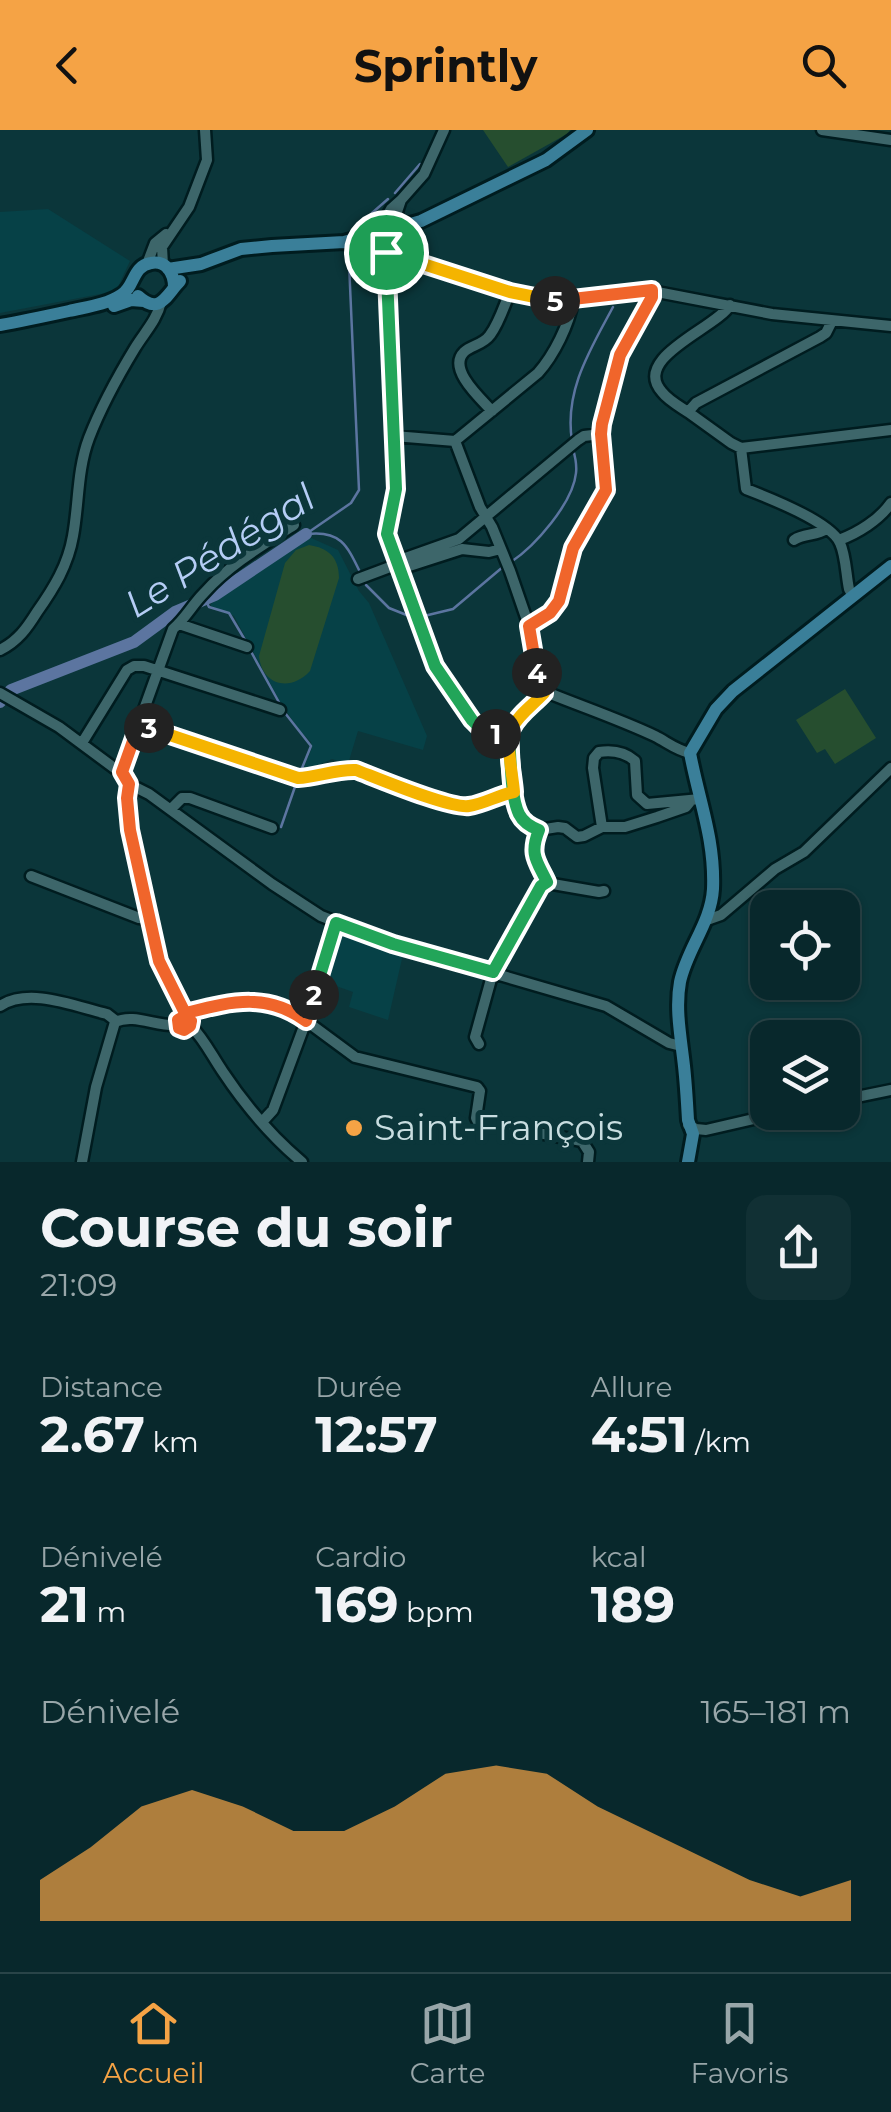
<!DOCTYPE html>
<html lang="fr">
<head>
<meta charset="utf-8">
<style>
  :root { --surface:#08282c; --page:#113034; --text:#f1f3f6; --muted:#98a6a9; --line:#294448; --accent:#f5a345 }
  body { margin:0; font-family:Montserrat,sans-serif; background:var(--page); color:var(--text); height:100vh; display:flex; flex-direction:column; font-size:38px; white-space:nowrap }
  * { box-sizing:border-box; margin:0 }
  p { font-size:32px; color:var(--muted) }
  .icon { flex:none; width:55px; height:55px; fill:none; stroke:currentColor; stroke-width:2; stroke-linecap:round; stroke-linejoin:round }
  .map { position:relative; height:1032px; overflow:hidden }
  .side { display:flex; flex-direction:column; background:var(--surface); flex:1 }
  .side>* { flex:none }
  .buttons { position:absolute; left:750px; top:760px; display:grid; gap:20px }
  .buttons a { display:grid; place-items:center; width:110px; height:110px; border-radius:20px; background:var(--surface); box-shadow:0 2px 8px #0004,0 0 0 2px var(--line); font-size:50px }
  .pin { position:absolute; display:grid; place-items:center; width:85px; height:85px; color:#fff; margin:-42px; border:5px solid #fff; border-radius:50%; box-shadow:0 2px 10px #0007 }
  .km { position:absolute; width:50px; height:50px; margin:-25px; border-radius:50%; background:#222; color:#fff; font-size:28px; line-height:50px; text-align:center }
  .round { display:grid; place-items:center; flex:none; width:105px; height:105px; border-radius:20px; background:var(--page) }
  .summary { display:flex; align-items:center; justify-content:space-between; height:170px; padding:0 40px }
  h1 { font-size:55px; font-weight:700; line-height:75px }
  .figures { display:grid; grid-template-columns:repeat(3,1fr); gap:15px; height:170px; padding:10px 40px }
  .figures div { display:grid; align-content:center }
  .figures b { font-size:50px; font-weight:700 }
  .figures small { font-size:28px; font-weight:400 }
  .figures p { font-size:28px }
  .chart { height:280px; padding:20px 40px }
  .chart p { display:flex; justify-content:space-between }
  .chart svg { width:100%; height:180px; margin-top:10px; fill:var(--accent); opacity:.7 }
  header { display:flex; justify-content:space-between; align-items:center; height:130px; padding:0 40px; background:var(--accent); color:#111; font-size:45px; font-weight:700 }
  .menu { display:flex; justify-content:space-around; align-items:center; height:140px; border-top:2px solid var(--line); background:var(--surface); font-size:28px; color:var(--muted) }
  .menu a { display:grid; justify-items:center; gap:5px }
  .menu .selected { color:var(--accent) }
  .map>svg:first-child { display:block }
</style>
</head>
<body>
<header><svg class="icon" aria-label="back" viewBox="0 0 24 24"><path d="M15 5l-7 7 7 7"/></svg>Sprintly<svg class="icon" aria-label="search" viewBox="0 0 24 24"><circle cx="10" cy="10" r="6"/><path d="M15 15l6 6"/></svg></header>
<div class="map">
<svg width="891" height="1032" viewBox="0 0 891 1032">
  <rect width="100%" height="100%" fill="#0b363a"/>
  <path fill="#064147" d="M48,79L130,131L116,161L0,183V82Z
    M309,407L338,420L359,461L369,473L427,606L423,620L358,601L348,634L332,629L302,642L312,618L311,612L299,600L279,570L234,486L211,476V474Z
    M337,799L404,820L388,890L349,877L353,862L325,852L323,847Z"/>
  <path fill="#264e2f" d="M483,0H570L567,4L508,37Z
    M309,415C328,418 339,427 339,448L310,541C291,562 262,556 259,526L285,433L296,420Z
    M845,559L876,608L835,634L825,619L817,623L796,590Z"/>
  <g fill="none" stroke-linecap="round" stroke-linejoin="round">
    <path stroke="#5c75a0" stroke-width="2.5" d="M395,63L420,34
      M372,83L388,69
      M359,102L365,90
      M572,311C564,261 590,220 613,177
      M306,404L351,373L359,360L349,133L352,122
      M307,404C340,400 347,415 360,442
      M511,432C535,416 573,373 576,343C577,335 575,326 573,319
      M366,455L389,478L409,486
      M205,469L209,477L229,483L245,510
      M424,486L453,479L504,436
      M249,518L281,576
      M285,583L311,616L300,643
      M281,697L297,651"/>
    <path stroke="#5c75a0" stroke-width="12" d="M0,572L11,560L134,512L175,482L215,465L306,404"/>
    <defs>
      <path id="minor" d="M822,0L891,10
        M401,70L424,44L444,0
        M384,91L391,79L401,70L397,82L398,95
        M386,122L397,359L387,404L435,535L473,590L482,600L509,607
        M390,122L401,129C451,140 500,166 551,171C585,174 619,160 652,161L772,184L891,196
        M147,134L155,113L166,104
        M163,135L162,117L189,77L207,30L205,0
        M832,191L826,203L820,207L696,273L688,282L731,313L741,318L891,300
        M492,281C481,269 447,239 464,222C471,215 483,215 490,205C499,193 504,176 510,162
        M688,282C679,276 668,270 662,262C631,227 717,198 730,175
        M394,306L455,311
        M741,318L746,359C767,367 831,392 840,413C846,426 846,445 849,459L853,466
        M794,410C804,403 817,406 826,399
        M839,410C858,403 879,390 891,373
        M397,431L459,409L578,310L584,306L601,304
        M400,439L462,419L489,422L501,419
        M358,449L398,434
        M179,494L247,517
        M529,496L550,483L559,471L573,419L603,367L606,352L601,304L602,294L620,225L652,167V161
        M0,520C18,511 27,498 37,482C54,458 68,435 73,406C79,373 77,340 89,308C101,277 118,246 135,218C144,203 157,190 161,172
        M0,563L59,597L121,643L129,654L149,664L272,754L321,786L393,814L606,876L669,913L681,916
        M544,563L539,549L529,496L510,441L492,397L480,377L455,311L538,243C554,225 569,195 573,171
        M544,563L551,564C586,578 621,590 655,606C667,612 676,620 690,623
        M139,594L298,648C317,647 337,639 356,640C377,648 450,679 469,677C485,674 498,665 514,663
        M82,613L127,540L134,536H144L280,580
        M121,643L173,499C186,488 192,475 204,463C229,435 263,415 294,395
        M129,654L127,668L130,700L159,831L182,876L185,886L191,891V896C204,909 212,926 223,942C245,975 272,1007 302,1032
        M171,679L182,668H190L272,698
        M602,697L593,638L594,628L599,622C612,620 625,622 635,631L637,665L647,674L700,669
        M539,700L558,697L565,698L577,707L584,706L602,697H625L657,687L686,677L690,672
        M539,700C532,697 524,693 520,686C513,673 506,611 512,598C518,585 534,574 544,563
        M31,746L139,788L149,789
        M547,753L599,762L604,761
        M707,790L721,785L775,739L804,722L891,638
        M0,876C29,857 74,876 107,884L116,891
        M191,896L187,900H181L178,895V890L189,882L232,872L244,871L283,877L290,879L355,927L477,957L480,961L476,988L478,992L582,1011L589,1022L588,1032
        M479,914L475,907L493,842L541,756L547,753C537,731 529,725 539,700
        M842,970L891,960
        M262,992L273,980L306,891L337,793
        M688,995L696,999L706,1000L784,982
        M82,1032L96,957L115,892C134,883 157,897 178,895"/>
      <path id="major" d="M400,97L421,91L546,30L587,0
        M168,139L201,134L241,119L272,116L344,112L390,122L401,115L404,106L398,95L384,91L369,105L344,112
        M138,166C160,186 166,165 180,151
        M114,176L131,170L144,171
        M0,195C23,191 46,186 69,181C86,177 106,175 121,165C135,157 132,136 151,133C166,130 174,143 174,157
        M688,1032L693,1004L688,990C687,972 686,954 684,936C681,908 675,879 680,852C687,819 711,793 713,759C715,709 699,671 690,623L716,579L733,561L891,436"/>
    </defs>
    <use href="#minor" stroke="#001c1f" stroke-width="15"/>
    <use href="#major" stroke="#001c1f" stroke-width="18"/>
    <use href="#minor" stroke="#3d666a" stroke-width="10"/>
    <use href="#major" stroke="#3a7f99" stroke-width="12"/>
  </g>
  <g fill="none" stroke-linecap="round" stroke-linejoin="round">
    <defs>
      <path id="split-1" d="M386,122L396,359L387,404L435,536L472,590L482,600L496,604"/>
      <path id="split-2" d="M314,865L336,793L393,814L493,842L541,756L547,752C537,731 529,725 539,700C531,697 523,692 519,684C510,665 511,628 509,607L496,604"/>
      <path id="split-3" d="M149,598L139,594L122,642L129,654L127,668L130,700L159,831L184,881L185,886L178,890L179,898L184,900L190,896L191,891L185,886L190,882C233,871 268,863 306,891L314,865"/>
      <path id="split-4" d="M149,598L298,648C317,647 337,639 356,640C377,648 450,679 469,676C484,674 498,665 514,662C513,646 505,613 512,598C518,585 534,574 544,563L537,543"/>
      <path id="split-5" d="M537,543L529,496L550,483L559,471L573,418L606,360L601,304L602,294L620,225L652,167V160L555,171"/>
      <path id="split-6" d="M386,122L510,162L555,171"/>
    </defs>
    <use href="#split-1" stroke="#fff" stroke-width="20"/>
    <use href="#split-2" stroke="#fff" stroke-width="20"/>
    <use href="#split-3" stroke="#fff" stroke-width="20"/>
    <use href="#split-4" stroke="#fff" stroke-width="20"/>
    <use href="#split-5" stroke="#fff" stroke-width="20"/>
    <use href="#split-6" stroke="#fff" stroke-width="20"/>
    <use href="#split-1" stroke="#22a559" stroke-width="12"/>
    <use href="#split-2" stroke="#22a559" stroke-width="12"/>
    <use href="#split-3" stroke="#f0652b" stroke-width="12"/>
    <use href="#split-4" stroke="#f5b400" stroke-width="12"/>
    <use href="#split-5" stroke="#f0652b" stroke-width="12"/>
    <use href="#split-6" stroke="#f5b400" stroke-width="12"/>
  </g>
  <circle fill="#f5a345" stroke="#0b363a" stroke-width="4" cx="354" cy="998" r="10"/>
  <g text-anchor="middle" stroke-width="10" stroke-linejoin="round" paint-order="stroke">
    <g font-size="35" fill="#c8dde0" stroke="#0b363a" text-anchor="start">
      <text x="374" y="1010">Saint-François</text>
    </g>
    <g font-size="38" font-style="italic" fill="#b5cdf5" stroke="#0b363a">
      <text transform="translate(220 421) rotate(-32)" y="13">Le Pédégal</text>
    </g>
  </g>
</svg>
<div class="buttons">
<a><svg class="icon" aria-label="locate" viewBox="0 0 24 24"><circle cx="12" cy="12" r="6"/><path d="M12 2v4M12 18v4M2 12h4M18 12h4"/></svg></a>
<a><svg class="icon" aria-label="layers" viewBox="0 0 24 24"><path d="M12 4l9 5-9 5-9-5zM3 14l9 5 9-5"/></svg></a>
</div>
<div class="pin" style="left:386px;top:122px;background:#1e9e55"><svg class="icon" aria-label="arrive" viewBox="0 0 24 24"><path d="M6 21V4h12l-3 4 3 4H6"/></svg></div>
<b class="km" style="left:496px;top:604px">1</b>
<b class="km" style="left:314px;top:865px">2</b>
<b class="km" style="left:149px;top:598px">3</b>
<b class="km" style="left:537px;top:543px">4</b>
<b class="km" style="left:555px;top:171px">5</b>
</div>
<section class="side">
<div class="summary"><div><h1>Course du soir</h1><p>21:09</p></div><a class="round"><svg class="icon" aria-label="share" viewBox="0 0 24 24"><path d="M12 15V3M7 8l5-5 5 5M5 13v7h14v-7"/></svg></a></div>
<div class="figures">
<div><p>Distance</p><b>2.67<small> km</small></b></div>
<div><p>Durée</p><b>12:57</b></div>
<div><p>Allure</p><b>4:51<small> /km</small></b></div>
</div>
<div class="figures">
<div><p>Dénivelé</p><b>21<small> m</small></b></div>
<div><p>Cardio</p><b>169<small> bpm</small></b></div>
<div><p>kcal</p><b>189</b></div>
</div>
<div class="chart"><p><span>Dénivelé</span>165–181 m</p>
<svg viewBox="0 0 160 44" preserveAspectRatio="none"><path d="M0 44V34L10 26L20 16L30 12L40 16L50 22L60 22L70 16L80 8L90 6L100 8L110 16L120 22L130 28L140 34L150 38L160 34V44z"/></svg>
</div>
</section>
<nav class="menu">
<a class="selected"><svg class="icon" aria-label="home" viewBox="0 0 24 24"><path d="M3 11l9-7 9 7M6 9v11h12V9"/></svg>Accueil</a>
<a><svg class="icon" aria-label="map" viewBox="0 0 24 24"><path d="M3 6l6-2 6 2 6-2v14l-6 2-6-2-6 2zM9 4v14M15 6v14"/></svg>Carte</a>
<a><svg class="icon" aria-label="saved" viewBox="0 0 24 24"><path d="M7 4h10v16l-5-4-5 4z"/></svg>Favoris</a>
</nav>
</body>
</html>
